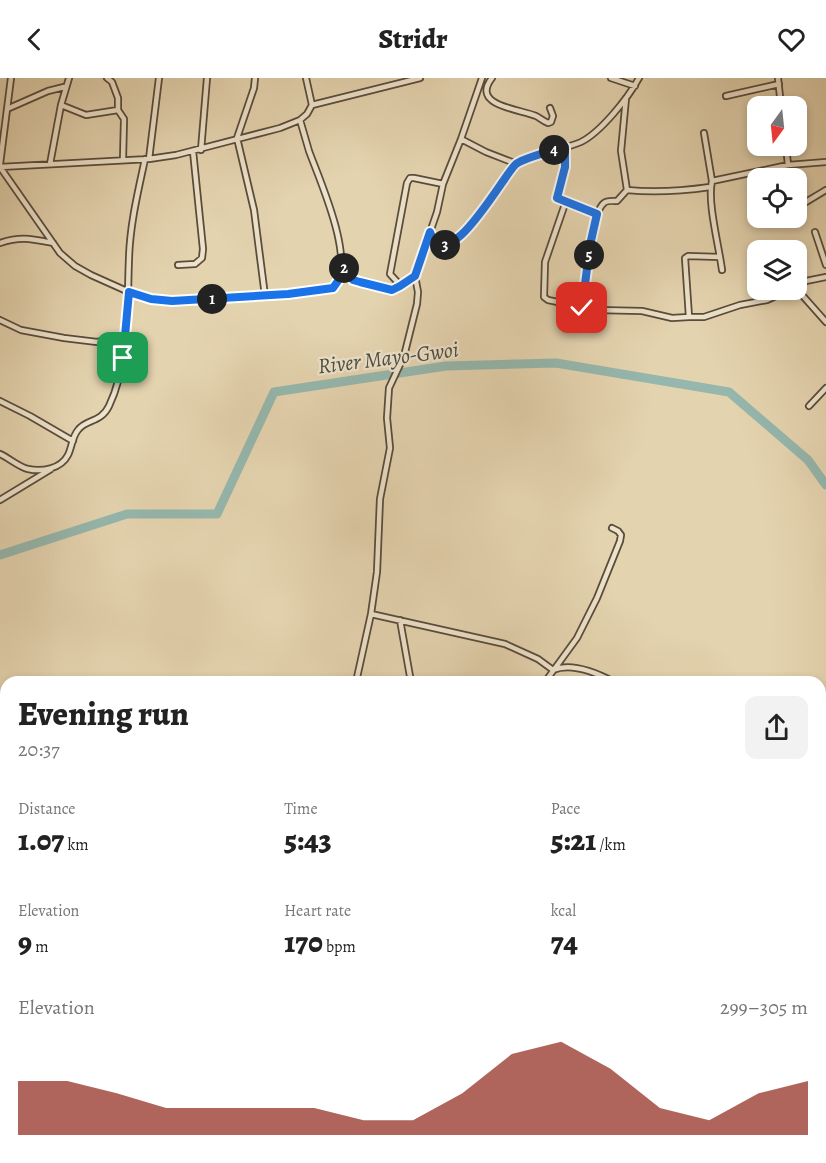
<!DOCTYPE html>
<html lang="en">
<head>
<meta charset="utf-8">
<style>
  :root { --surface:#fff; --page:#f2f2f2; --text:#222; --muted:#767676; --accent:#8f2418 }
  body { margin:0; font-family:Alegreya,serif; background:var(--page); color:var(--text); height:100vh; display:flex; flex-direction:column; font-size:22px; white-space:nowrap }
  * { box-sizing:border-box; margin:0 }
  p { font-size:20px; color:var(--muted) }
  .icon { flex:none; width:33px; height:33px; fill:none; stroke:currentColor; stroke-width:2; stroke-linecap:round; stroke-linejoin:round }
  .map { position:relative; flex:1; overflow:hidden }
  .side { position:absolute; left:0px; top:598px; width:826px; height:488px; display:flex; flex-direction:column; background:var(--surface); border-radius:18px 18px 0 0; box-shadow:0 3px 9px #0003 }
  .side>* { flex:none }
  .needle { width:39px; rotate:195deg }
  .buttons { position:absolute; left:747px; top:18px; display:grid; gap:12px }
  .buttons a { display:grid; place-items:center; width:60px; height:60px; border-radius:12px; background:var(--surface); box-shadow:0 3px 9px #0003; font-size:30px }
  .pin { position:absolute; display:grid; place-items:center; width:51px; height:51px; color:#fff; margin:-26px; border-radius:12px; box-shadow:0 3px 9px #0006 }
  .km { position:absolute; width:30px; height:30px; margin:-15px; border-radius:50%; background:#222; color:#fff; font-size:16px; line-height:30px; text-align:center }
  .round { display:grid; place-items:center; flex:none; width:63px; height:63px; border-radius:12px; background:var(--page) }
  .head { display:flex; align-items:center; justify-content:space-between; height:102px; padding:0 18px }
  h1 { font-size:33px; font-weight:800; line-height:45px }
  .figures { display:grid; grid-template-columns:repeat(3,1fr); gap:9px; height:102px; padding:6px 18px }
  .figures div { display:grid; align-content:center }
  .figures b { font-size:30px; font-weight:800 }
  .figures small { font-size:16px; font-weight:400 }
  .figures p { font-size:16px }
  .chart { height:168px; padding:12px 18px }
  .chart p { display:flex; justify-content:space-between }
  .chart svg { width:100%; height:108px; margin-top:6px; fill:var(--accent); opacity:.7 }
  header { display:flex; justify-content:space-between; align-items:center; height:78px; padding:0 18px; background:var(--surface); font-size:27px; font-weight:800 }
  .map>svg:first-child { display:block }
</style>
</head>
<body>
<header><svg class="icon" aria-label="back" viewBox="0 0 24 24"><path d="M15 5l-7 7 7 7"/></svg>Stridr<svg class="icon" aria-label="heart" viewBox="0 0 24 24"><path d="M12 20l-8-8c-3-5 5-10 8-4 3-6 11-1 8 4z"/></svg></header>
<div class="map">
<svg width="826" height="1085" viewBox="0 0 826 1085">
  <rect width="100%" height="100%" fill="#e4d3af"/>
  <filter id="stains"><feTurbulence type="fractalNoise" baseFrequency=".00333" numOctaves="4"/><feColorMatrix values="0 0 0 0 .2 0 0 0 0 .09 0 0 0 0 .02 0 0 0 .5 -.17"/></filter>
  <radialGradient id="worn" r=".72"><stop offset=".6" stop-color="#630" stop-opacity="0"/><stop offset="1" stop-color="#630" stop-opacity=".3"/></radialGradient>
  <g fill="none" stroke-linecap="round" stroke-linejoin="round">
    <path stroke="#95b7ad" stroke-width="9" d="M0,477L127,436H217L274,314L446,288L556,285L729,314L808,382L826,407"/>
    <defs>
      <path id="minor" d="M107,0L112,4L118,20V32L124,41L123,81
        M255,0L254,10L237,60L254,132L265,218
        M306,0L312,27
        M492,0C470,28 520,31 536,38C540,40 543,43 548,45L551,44L553,38L550,30
        M611,0L635,8
        M778,0L781,28
        M726,18L779,6
        M61,27L86,37L118,32
        M7,31L48,13L64,9
        M704,55L712,103C707,124 719,168 722,192
        M461,61L486,74L517,86
        M786,68L788,87
        M565,69V89L557,120L597,136
        M201,72L207,0
        M149,81L159,0
        M0,86L11,0
        M50,86L61,27L69,0
        M0,89L60,175L75,188L91,197L129,214L151,221L172,223L288,216L333,210C358,186 319,101 309,73C306,63 303,52 300,42
        M0,89L149,81L176,77L280,50L300,42L307,36L312,27L420,0
        M712,103L788,87L826,84
        M627,112C656,115 682,113 710,109
        M566,123L545,184L544,219L548,222L597,232L642,233L672,240L689,239H704L740,227L767,222L789,212
        M796,130L826,112
        M815,154L826,187
        M431,155C445,202 505,96 516,87C527,77 566,71 581,64C601,54 628,20 639,0
        M0,165C21,158 32,161 53,165
        M178,187L195,186L202,180L203,171L193,73
        M342,187L353,202L392,212L401,208L415,198
        M755,197L758,198
        M796,205L826,199
        M796,207L802,217L826,244
        M401,208L390,196L407,105L410,100H414L443,106
        M582,229C585,210 590,136 604,125C607,122 613,123 617,123L627,112L621,73L626,20
        M689,239L685,180L688,178L720,179
        M0,242L21,252L64,260L97,264L126,258
        M0,323L30,338L73,363
        M809,328L826,310
        M0,376C9,380 19,389 28,391C42,394 61,391 68,377C72,369 72,359 78,352C86,341 101,345 109,328C130,284 127,226 129,180C130,146 138,114 145,81
        M0,422L51,391
        M371,536L505,566L538,581L553,592C572,584 597,595 614,604
        M400,542L411,604
        M356,604L371,536L377,494L380,421L390,370L387,340L389,310L404,278L417,226L418,214L415,198L437,134L443,106L461,61L482,0
        M545,604L577,560L597,520L620,463L621,457L618,453L612,450
        M820,796L826,799
        M0,799L6,798
        M0,878L6,873
        M822,929L826,913
        M820,979H826
        M160,1080L170,1085
        M485,1080V1085
        M552,1080L554,1085
        M718,1080L724,1085
        M783,1080L802,1085
        M112,1085L115,1080
        M201,1085L202,1080
        M311,1085V1080
        M573,1085L584,1080"/>
    </defs>
    <use href="#minor" stroke="#594c3b" stroke-width="8"/>
    <use href="#minor" stroke="#ede2cb" stroke-width="4.5"/>
  </g>
  <g fill="none" stroke-linecap="round" stroke-linejoin="round">
    <defs>
      <path id="route" d="M123,280L129,214L151,221L172,223L288,216L333,210L340,200L342,187L353,202L360,204L392,212L400,208L415,198L430,154C447,203 504,96 516,86C524,80 554,72 565,69V89L557,120L597,136L590,167L582,230"/>
    </defs>
    <use href="#route" stroke="#fff" stroke-width="12"/>
    <use href="#route" stroke="#1a73e8" stroke-width="8"/>
  </g>
  <g text-anchor="middle" stroke-width="4.5" stroke-linejoin="round" paint-order="stroke">
    <g font-size="22" font-style="italic" fill="#4b4d42" stroke="#ede2cb">
      <text transform="translate(388 279) rotate(-7)" y="8">River Mayo-Gwoi</text>
    </g>
  </g>
  <rect width="100%" height="100%" filter="url(#stains)"/>
  <rect width="100%" height="100%" fill="url(#worn)"/>
</svg>
<div class="buttons">
<a><svg class="needle" viewBox="-14 -14 28 28"><path d="M0-13l5 13h-10z" fill="#e53935"/><path d="M0 13l5-13h-10z" fill="#767676"/></svg></a>
<a><svg class="icon" aria-label="locate" viewBox="0 0 24 24"><circle cx="12" cy="12" r="6"/><path d="M12 2v4M12 18v4M2 12h4M18 12h4"/></svg></a>
<a><svg class="icon" aria-label="layers" viewBox="0 0 24 24"><path d="M12 4l9 5-9 5-9-5zM3 14l9 5 9-5"/></svg></a>
</div>
<div class="pin" style="left:123px;top:280px;background:#1e9e55"><svg class="icon" aria-label="arrive" viewBox="0 0 24 24"><path d="M6 21V4h12l-3 4 3 4H6"/></svg></div>
<div class="pin" style="left:582px;top:230px;background:#d93025"><svg class="icon" aria-label="check" viewBox="0 0 24 24"><path d="M5 12l5 5 9-10"/></svg></div>
<b class="km" style="left:212px;top:221px">1</b>
<b class="km" style="left:344px;top:190px">2</b>
<b class="km" style="left:445px;top:167px">3</b>
<b class="km" style="left:554px;top:72px">4</b>
<b class="km" style="left:589px;top:177px">5</b>
<section class="side">
<div class="head"><div><h1>Evening run</h1><p>20:37</p></div><a class="round"><svg class="icon" aria-label="share" viewBox="0 0 24 24"><path d="M12 15V3M7 8l5-5 5 5M5 13v7h14v-7"/></svg></a></div>
<div class="figures">
<div><p>Distance</p><b>1.07<small> km</small></b></div>
<div><p>Time</p><b>5:43</b></div>
<div><p>Pace</p><b>5:21<small> /km</small></b></div>
</div>
<div class="figures">
<div><p>Elevation</p><b>9<small> m</small></b></div>
<div><p>Heart rate</p><b>170<small> bpm</small></b></div>
<div><p>kcal</p><b>74</b></div>
</div>
<div class="chart"><p><span>Elevation</span>299–305 m</p>
<svg viewBox="0 0 160 44" preserveAspectRatio="none"><path d="M0 44V22L10 22L20 27L30 33L40 33L50 33L60 33L70 38L80 38L90 27L100 11L110 6L120 17L130 33L140 38L150 27L160 22V44z"/></svg>
</div>
</section>
</div>
</body>
</html>
